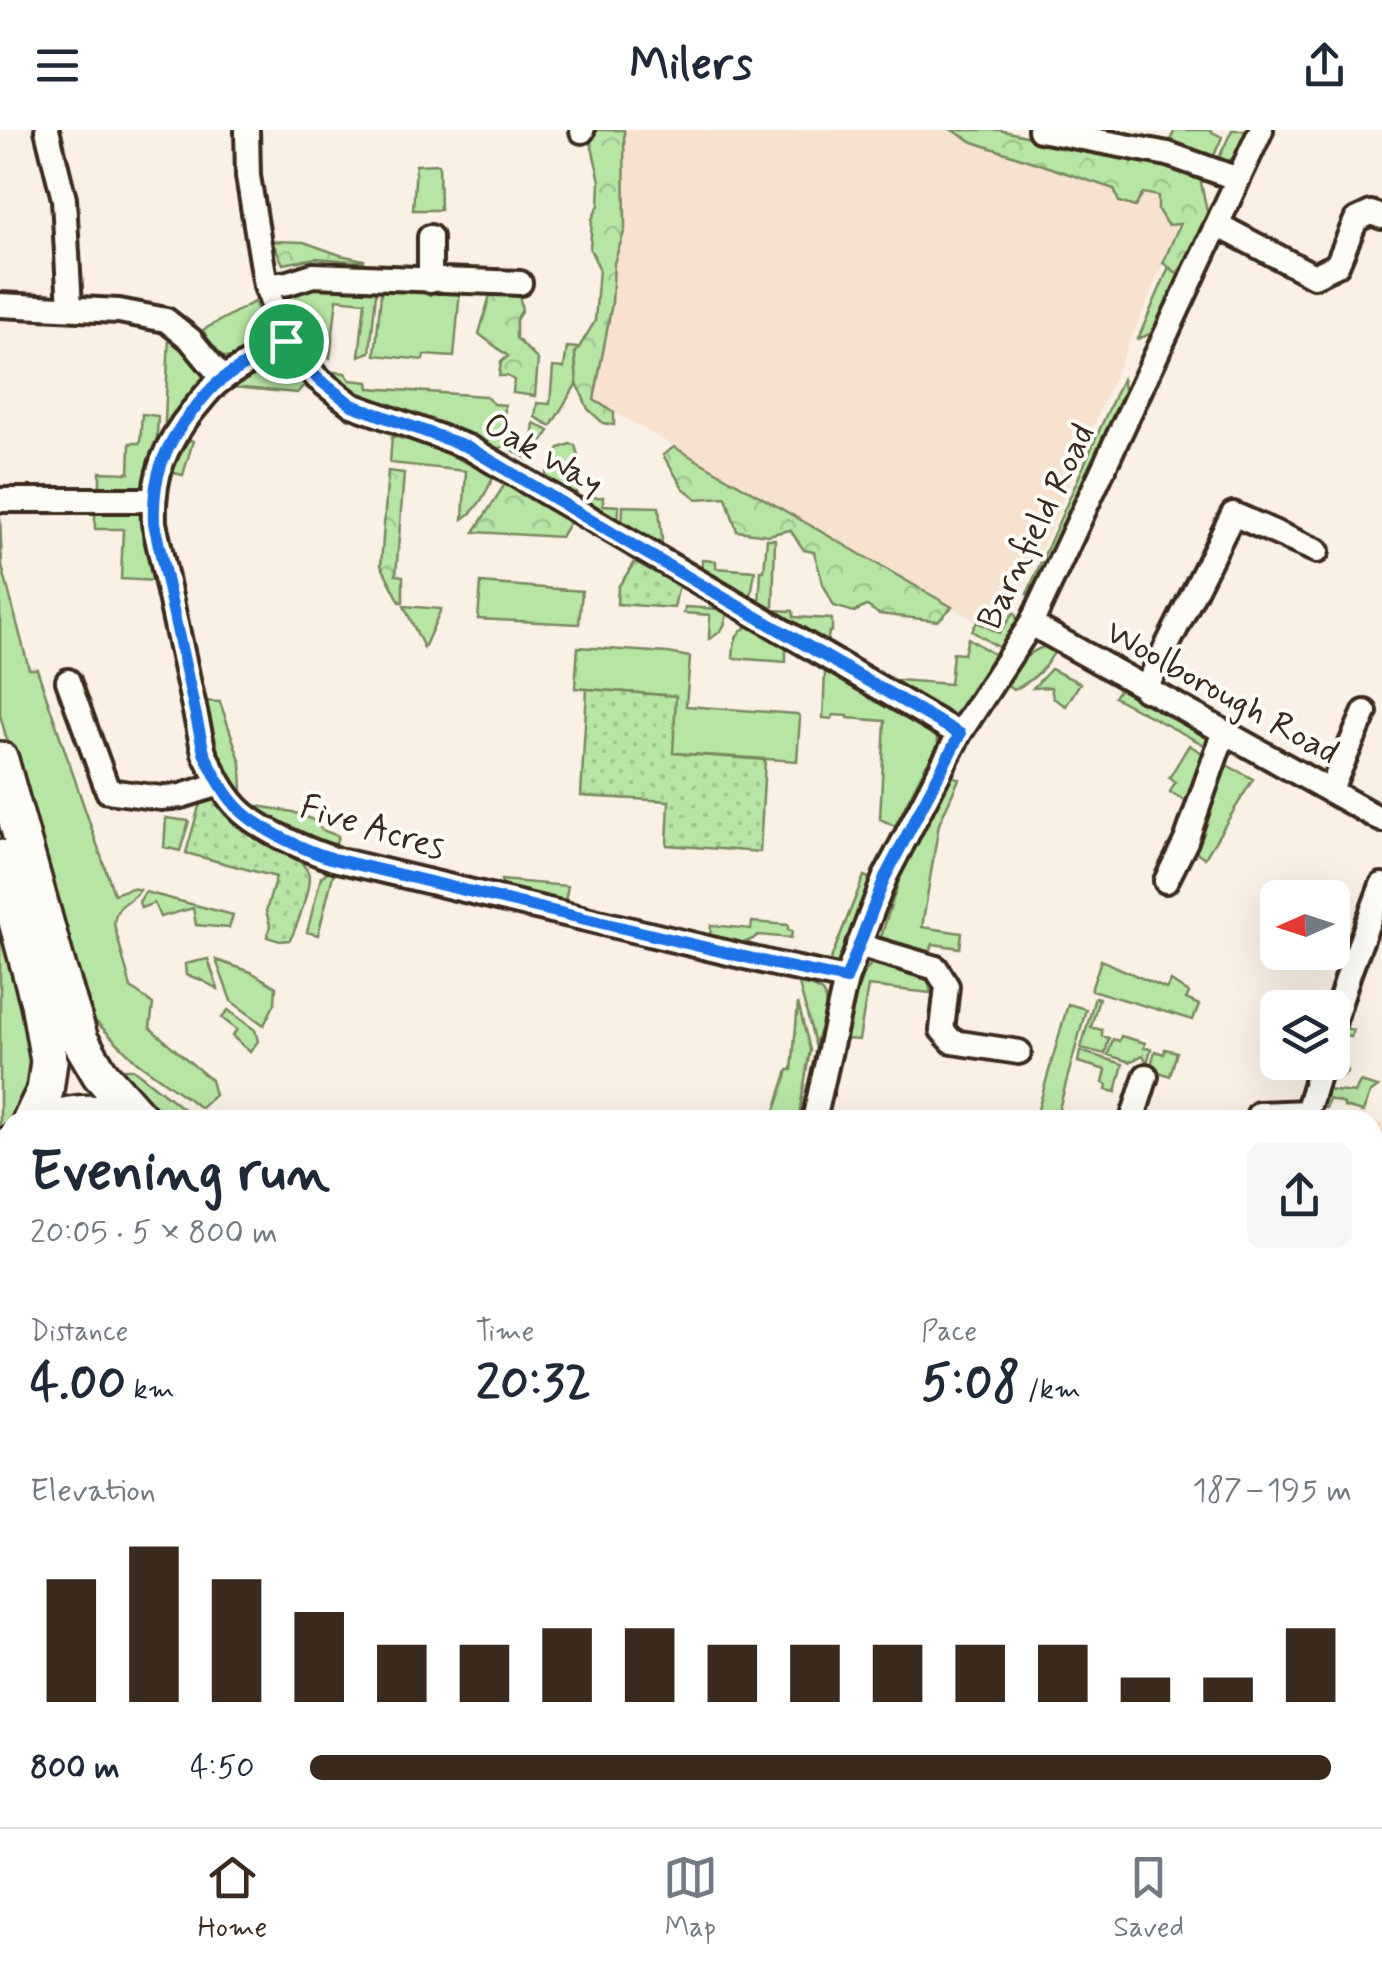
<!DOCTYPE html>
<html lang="en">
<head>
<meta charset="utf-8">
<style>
  :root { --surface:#fff; --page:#f6f6f7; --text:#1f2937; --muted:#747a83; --line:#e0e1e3; --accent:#3b2a1e }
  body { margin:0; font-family:Mynerve,sans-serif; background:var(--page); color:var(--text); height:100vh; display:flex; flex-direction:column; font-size:38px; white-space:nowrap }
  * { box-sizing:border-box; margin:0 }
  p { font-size:32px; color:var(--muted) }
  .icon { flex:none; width:55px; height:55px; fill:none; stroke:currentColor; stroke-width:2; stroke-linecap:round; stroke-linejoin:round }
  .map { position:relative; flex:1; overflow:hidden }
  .details { position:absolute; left:0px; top:980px; width:1382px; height:718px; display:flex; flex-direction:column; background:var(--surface); border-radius:30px 30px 0 0; box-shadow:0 10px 40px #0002 }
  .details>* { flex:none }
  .needle { width:65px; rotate:267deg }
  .buttons { position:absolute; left:1260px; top:750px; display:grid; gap:20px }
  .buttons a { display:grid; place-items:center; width:90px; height:90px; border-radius:15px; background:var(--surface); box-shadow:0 10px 40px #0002; font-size:50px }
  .pin { position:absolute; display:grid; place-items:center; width:85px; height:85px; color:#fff; margin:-42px; border:5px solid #fff; border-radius:50%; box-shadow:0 2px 10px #0007 }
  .round { display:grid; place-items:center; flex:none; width:105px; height:105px; border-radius:15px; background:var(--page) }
  .overview { display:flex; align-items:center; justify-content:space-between; height:170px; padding:0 30px }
  h1 { font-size:55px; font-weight:800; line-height:75px }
  .figures { display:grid; grid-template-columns:repeat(3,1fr); gap:15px; height:170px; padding:10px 30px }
  .figures div { display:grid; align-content:center }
  .figures b { font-size:50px; font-weight:800 }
  .figures small { font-size:28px; font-weight:400 }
  .figures p { font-size:28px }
  .chart { height:280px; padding:20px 30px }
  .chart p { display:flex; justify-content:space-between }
  .chart svg { width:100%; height:180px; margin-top:10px; stroke:var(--accent); stroke-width:6 }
  ul { padding:0 30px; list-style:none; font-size:32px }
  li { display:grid; grid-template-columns:160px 120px 1fr; align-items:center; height:75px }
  li i { height:25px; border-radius:12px; background:var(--accent) }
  header { display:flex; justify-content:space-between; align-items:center; height:130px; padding:0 30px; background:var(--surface); font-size:45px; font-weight:800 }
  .tab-bar { display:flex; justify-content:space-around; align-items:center; height:140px; border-top:2px solid var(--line); background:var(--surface); font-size:28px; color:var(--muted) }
  .tab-bar a { display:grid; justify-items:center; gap:5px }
  .tab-bar .current { color:var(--accent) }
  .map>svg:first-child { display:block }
</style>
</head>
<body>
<header><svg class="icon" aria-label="menu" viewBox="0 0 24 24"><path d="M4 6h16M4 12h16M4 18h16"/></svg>Milers<svg class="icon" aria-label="share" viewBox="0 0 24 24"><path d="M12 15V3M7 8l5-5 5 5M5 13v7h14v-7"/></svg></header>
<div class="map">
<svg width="1382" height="1697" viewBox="0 0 1382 1697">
  <defs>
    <pattern id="forest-crowns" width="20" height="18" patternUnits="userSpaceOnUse" patternTransform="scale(2.5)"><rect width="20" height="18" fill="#b7e5a4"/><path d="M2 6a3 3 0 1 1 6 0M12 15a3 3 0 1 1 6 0" fill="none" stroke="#9ec58d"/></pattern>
    <pattern id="park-dots" width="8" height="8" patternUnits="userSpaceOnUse" patternTransform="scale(2.5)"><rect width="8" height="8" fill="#b7e5a4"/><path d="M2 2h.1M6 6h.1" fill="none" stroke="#9ec58d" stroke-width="1.8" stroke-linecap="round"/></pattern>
  </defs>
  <rect width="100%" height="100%" fill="#faf0e5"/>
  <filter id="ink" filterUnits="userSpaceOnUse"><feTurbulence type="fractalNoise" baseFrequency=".01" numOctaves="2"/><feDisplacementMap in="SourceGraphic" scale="20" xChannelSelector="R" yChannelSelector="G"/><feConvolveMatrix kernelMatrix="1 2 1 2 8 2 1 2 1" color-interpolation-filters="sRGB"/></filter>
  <g filter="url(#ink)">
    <path fill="#f6e2cf" d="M624,0H952L973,12L1184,53L1188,77L1099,282L1052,396L1018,466L997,502L977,492L594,270L612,173L614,133L625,99Z
      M1372,992L1382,995V1146L1373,1145Z
      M0,1281L10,1299V1651L0,1644Z
      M65,1688H213L207,1697H81Z
      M641,1688H1065L1071,1697H623Z"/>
    <path fill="#b7e5a4" stroke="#798861" stroke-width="2.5" d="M1175,0H1208L1222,7L1213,28L1210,29L1167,17Z
      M1232,0H1248C1241,15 1235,35 1216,34Z
      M439,34L440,80H413L416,35Z
      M1199,115L1155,202L1138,209L1169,137L1177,143Z
      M308,154H377L370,222L359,226L365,172L337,169L330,228L309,224C298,206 282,186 283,165Z
      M382,154L460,160L454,227L424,225L423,230L375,225Z
      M254,172L269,201V207C256,217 230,237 216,222C211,217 207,207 203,200Z
      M169,206C184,214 203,234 205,251L164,311Z
      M567,217L578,218L575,224L577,253L551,296L535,287L537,273L550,274L553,237L564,238Z
      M275,232L284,234L305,254L297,263L233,257L256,240Z
      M325,241L345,243L350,250L368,252L369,258L485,266L494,274L505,275L504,293L509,297L507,315L496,320L477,315L365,272Z
      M1122,249L1125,263L1113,296L1036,463L1027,464Z
      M142,284L158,286C157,301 157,352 142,358C131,363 112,359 100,358V342L129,343L130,313H140Z
      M534,293L549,301L530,330L509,318L510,316L531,318Z
      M392,306L428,315L494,345C487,361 478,380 463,389L466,341L390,333Z
      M184,308L193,311L183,345L169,342Z
      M570,314L575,315L578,326L576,367L543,350L559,318Z
      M603,367V375L619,376L618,393L580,370V368Z
      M623,376L659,377L662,410L660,413L622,395Z
      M95,381L141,383L156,451L121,449L123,399H95Z
      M0,387L2,436L29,539H37L114,764L132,758L140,760C129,775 116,771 114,794L131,858L153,874L150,898L211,950L215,965L201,978L137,932L89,885L57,793L0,585Z
      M767,409H775L773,480L793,481L794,487L832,489V501L829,502L827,514L759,475L761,441H764Z
      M702,430L716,431V438L755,441L751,466L747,468L702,441Z
      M481,453L582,461L579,494L478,489Z
      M404,476L441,479L424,518Z
      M685,477L718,479L726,482C728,496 719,504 709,509L710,485L684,483Z
      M1014,482L1019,493L1003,520L972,501L977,492L999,503Z
      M749,496L786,518V532L733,528C734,514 734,502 749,496Z
      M968,508L998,527L959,584L951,587L894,556L898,550L950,554L953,523L964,524Z
      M1049,515L1057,517C1046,538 1035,549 1014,560L1007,556C1021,532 1022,524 1049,515Z
      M578,517L668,523L690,527L686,576L797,584L800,587L797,631L672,623L675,566L575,558Z
      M1051,539L1080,553L1066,576L1053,568L1051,557L1033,558Z
      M825,542L830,543L910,590L936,603L939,617L926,635L895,696L880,689L885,591L848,588V586L833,585L832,589L823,588Z
      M1122,555L1212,606V619L1114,567Z
      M203,571L220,572L241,633L242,663C221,634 210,606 203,571Z
      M1189,615L1204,624L1191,669L1187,672L1170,662L1175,652L1169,648Z
      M1221,632L1253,649L1205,728L1193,720Z
      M951,645L959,649L939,694L922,797L962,803L960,818L933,814L929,825L879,813L901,744Z
      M252,675L293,682L313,690L322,700L338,706L336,713L331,717C302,711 274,694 252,675Z
      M166,688L189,691L180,721L164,717Z
      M330,740L334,741L318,805L307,802L321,747Z
      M864,746L871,749L835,844L826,841Z
      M501,750L568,756L565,771L502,757Z
      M145,762L233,785L229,798L196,795L193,778L160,787L154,773L141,778L139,772Z
      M0,772L39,935L16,990H10V998L0,1008Z
      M752,792L788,795V800L792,801L791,808L758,805C744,818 727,813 710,808L711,795L751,799Z
      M208,829L218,859L199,849L186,845L185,834Z
      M216,830L251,842L276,857L275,873L264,895L231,871Z
      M1101,830L1166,859L1171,851L1189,863L1186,869L1199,875L1193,890L1091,860Z
      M872,833L921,846L928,851L931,863L868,856L859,910L845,909C851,887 857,847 872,833Z
      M799,854C807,856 819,857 823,864C831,876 819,901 815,914Z
      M1095,867L1099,868L1091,897L1102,900V906L1109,908L1105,924L1081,918Z
      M798,873L810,920L798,990H772L788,940H792Z
      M1068,874L1086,879L1056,990H1035Z
      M228,880L255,900L258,911L250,922L232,906L237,900L222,888Z
      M1342,897L1353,900L1351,907L1345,906L1337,935L1347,939V943L1342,946L1334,943C1327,929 1336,912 1342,897Z
      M1121,906L1145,913L1144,918L1151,919L1147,933L1143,925L1130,932L1108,925L1113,909L1119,911Z
      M1165,919L1177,922L1170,946L1150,939L1155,921L1164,924Z
      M1080,921L1123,934L1116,962L1106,960L1107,955L1103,953L1106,940L1078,932Z
      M120,939H133L197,990H168L114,943Z
      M1360,952L1378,957L1370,963L1363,982L1344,977V974L1329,969L1326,978L1317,975L1320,965L1326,960L1355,963Z
      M0,1222L10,1223V1299L0,1282Z"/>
    <path fill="url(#forest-crowns)" stroke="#798861" stroke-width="2.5" d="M588,0H624L625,99L614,133L612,173L594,270L614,282V295L603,293L588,279L577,253L575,224L595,191L599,138L590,119L592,89L599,75L600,51Z
      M952,0H999L1119,27L1171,35L1200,48L1208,86L1199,115L1177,143L1163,133L1180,94L1167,95L1158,80V66L1143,63L1135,77L1119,72L1114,59L973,12Z
      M272,111L304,112L340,125L364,130V132L316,128L283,134Z
      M504,162L519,164L522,180L516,190V208L538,230L535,266L513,263L514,250L507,246H499L501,232L508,226L479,204L490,165Z
      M674,317L952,477L938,491L879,484L867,476L854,482L834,476L823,454L814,422L804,420L790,400L768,405L737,401L726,367L697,369L683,358L663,325Z
      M388,341L404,343L396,445L403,446V472H400L381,435Z
      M507,351L571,390L561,407L474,402Z
      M1065,1688H1209L1236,1697H1157L1151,1695L1150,1697H1071Z"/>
    <path fill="url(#park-dots)" stroke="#798861" stroke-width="2.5" d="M635,432L679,455L674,478L617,474L618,457Z
      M587,559L676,566L673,623L765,630L760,722L667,715L669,671L581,666Z
      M208,669H216L223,672C242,690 261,710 284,723C293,729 303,731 308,742C313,753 296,799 290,810L280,811L267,807L270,795L266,781L276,747L186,723L200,673Z"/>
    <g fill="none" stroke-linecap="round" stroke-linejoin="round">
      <defs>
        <path id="street" d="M47,0L64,69L70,178
          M247,0L248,46L266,156L286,211L317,248L352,275L468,317L959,604
          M1040,0L1168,24L1238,49
          M582,1V0
          M1218,95L1314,146L1337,135L1356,90L1371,83L1382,87
          M430,107V151
          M266,156L288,153L313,145L520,153
          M0,175L119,181L166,190L190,209L223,249
          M286,211C264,224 240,236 220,251C209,259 202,270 193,280C164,316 152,346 154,393L204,623C213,641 222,661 237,677C256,698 306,720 334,729L779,835L846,849
          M2,370H153
          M1031,494L1382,690
          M68,551L108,661L161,668L181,666L220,654
          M1145,560L1233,384L1317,421
          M1330,661L1365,582
          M1166,751L1186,711L1224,602
          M858,815L936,838L947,856L942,900L953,912L1019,922
          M1332,897L1349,843L1382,755
          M814,990L846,849L885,747L959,604L1031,494L1261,0
          M1132,990L1146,946
          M1257,990L1259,984L1307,982L1322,932
          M0,1213L10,1212"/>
        <path id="primary" d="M0,630L57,835L80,910L100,944L141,990
          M0,728L39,873L49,931L45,961L31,990
          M49,990C76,981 103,981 130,990
          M0,1025L10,1014
          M1372,1160L1382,1159
          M0,1173L10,1183
          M276,1688L281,1697
          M349,1688L351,1697"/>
      </defs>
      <use href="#street" stroke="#3b2a1e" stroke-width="30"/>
      <use href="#primary" stroke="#3b2a1e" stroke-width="42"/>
      <use href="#street" stroke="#fdfcf7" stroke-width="22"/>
      <use href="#primary" stroke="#fdfcf7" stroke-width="35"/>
    </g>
  </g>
  <g fill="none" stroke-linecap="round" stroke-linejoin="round" filter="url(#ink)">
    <defs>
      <path id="route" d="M286,211L317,248L352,275L468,317L634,416L960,604L885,747L846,849L779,835L334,729C306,721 256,698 237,677C222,661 213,641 204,623L154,393C152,346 164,316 193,280C202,270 209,259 220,251C240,236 264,224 286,211Z"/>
    </defs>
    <use href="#route" stroke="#fff" stroke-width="20"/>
    <use href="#route" stroke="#1a73e8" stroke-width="12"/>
  </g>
  <g text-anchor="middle" stroke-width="8" stroke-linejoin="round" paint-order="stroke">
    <g font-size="35" fill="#3b2a1e" stroke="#fdfcf7">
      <text transform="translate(544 323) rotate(30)" y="12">Oak Way</text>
      <text transform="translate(1035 396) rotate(-64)" y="12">Barnfield Road</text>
      <text transform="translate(1223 561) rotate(29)" y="12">Woolborough Road</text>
      <text transform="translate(373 696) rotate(17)" y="12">Five Acres</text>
    </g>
  </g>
</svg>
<div class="buttons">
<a><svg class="needle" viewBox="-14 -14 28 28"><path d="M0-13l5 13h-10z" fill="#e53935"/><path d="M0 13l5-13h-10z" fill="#747a83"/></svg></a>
<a><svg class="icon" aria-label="layers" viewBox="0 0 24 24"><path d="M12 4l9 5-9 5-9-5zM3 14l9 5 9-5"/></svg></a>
</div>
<div class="pin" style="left:286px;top:211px;background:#1e9e55"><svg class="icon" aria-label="arrive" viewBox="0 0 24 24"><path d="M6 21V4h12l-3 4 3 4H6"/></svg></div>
<section class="details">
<div class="overview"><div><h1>Evening run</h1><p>20:05 · 5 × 800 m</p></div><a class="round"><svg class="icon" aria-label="share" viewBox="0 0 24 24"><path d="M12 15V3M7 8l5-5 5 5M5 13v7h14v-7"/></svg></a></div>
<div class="figures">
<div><p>Distance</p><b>4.00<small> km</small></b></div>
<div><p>Time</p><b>20:32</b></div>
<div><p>Pace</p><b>5:08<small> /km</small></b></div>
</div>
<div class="chart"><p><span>Elevation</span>187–195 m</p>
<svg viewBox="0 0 160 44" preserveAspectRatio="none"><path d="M5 44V14M15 44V6M25 44V14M35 44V22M45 44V30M55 44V30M65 44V26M75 44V26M85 44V30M95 44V30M105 44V30M115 44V30M125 44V30M135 44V38M145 44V38M155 44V26"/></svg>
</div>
<ul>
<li><b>800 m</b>4:50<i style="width:98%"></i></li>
</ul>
</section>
</div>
<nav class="tab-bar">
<a class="current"><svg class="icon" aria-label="home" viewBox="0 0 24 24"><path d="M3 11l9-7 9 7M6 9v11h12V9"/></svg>Home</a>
<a><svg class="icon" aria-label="map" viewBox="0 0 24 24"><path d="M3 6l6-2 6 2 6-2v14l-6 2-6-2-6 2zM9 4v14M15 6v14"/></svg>Map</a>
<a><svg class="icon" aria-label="saved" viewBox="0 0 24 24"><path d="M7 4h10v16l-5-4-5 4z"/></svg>Saved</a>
</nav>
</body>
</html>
